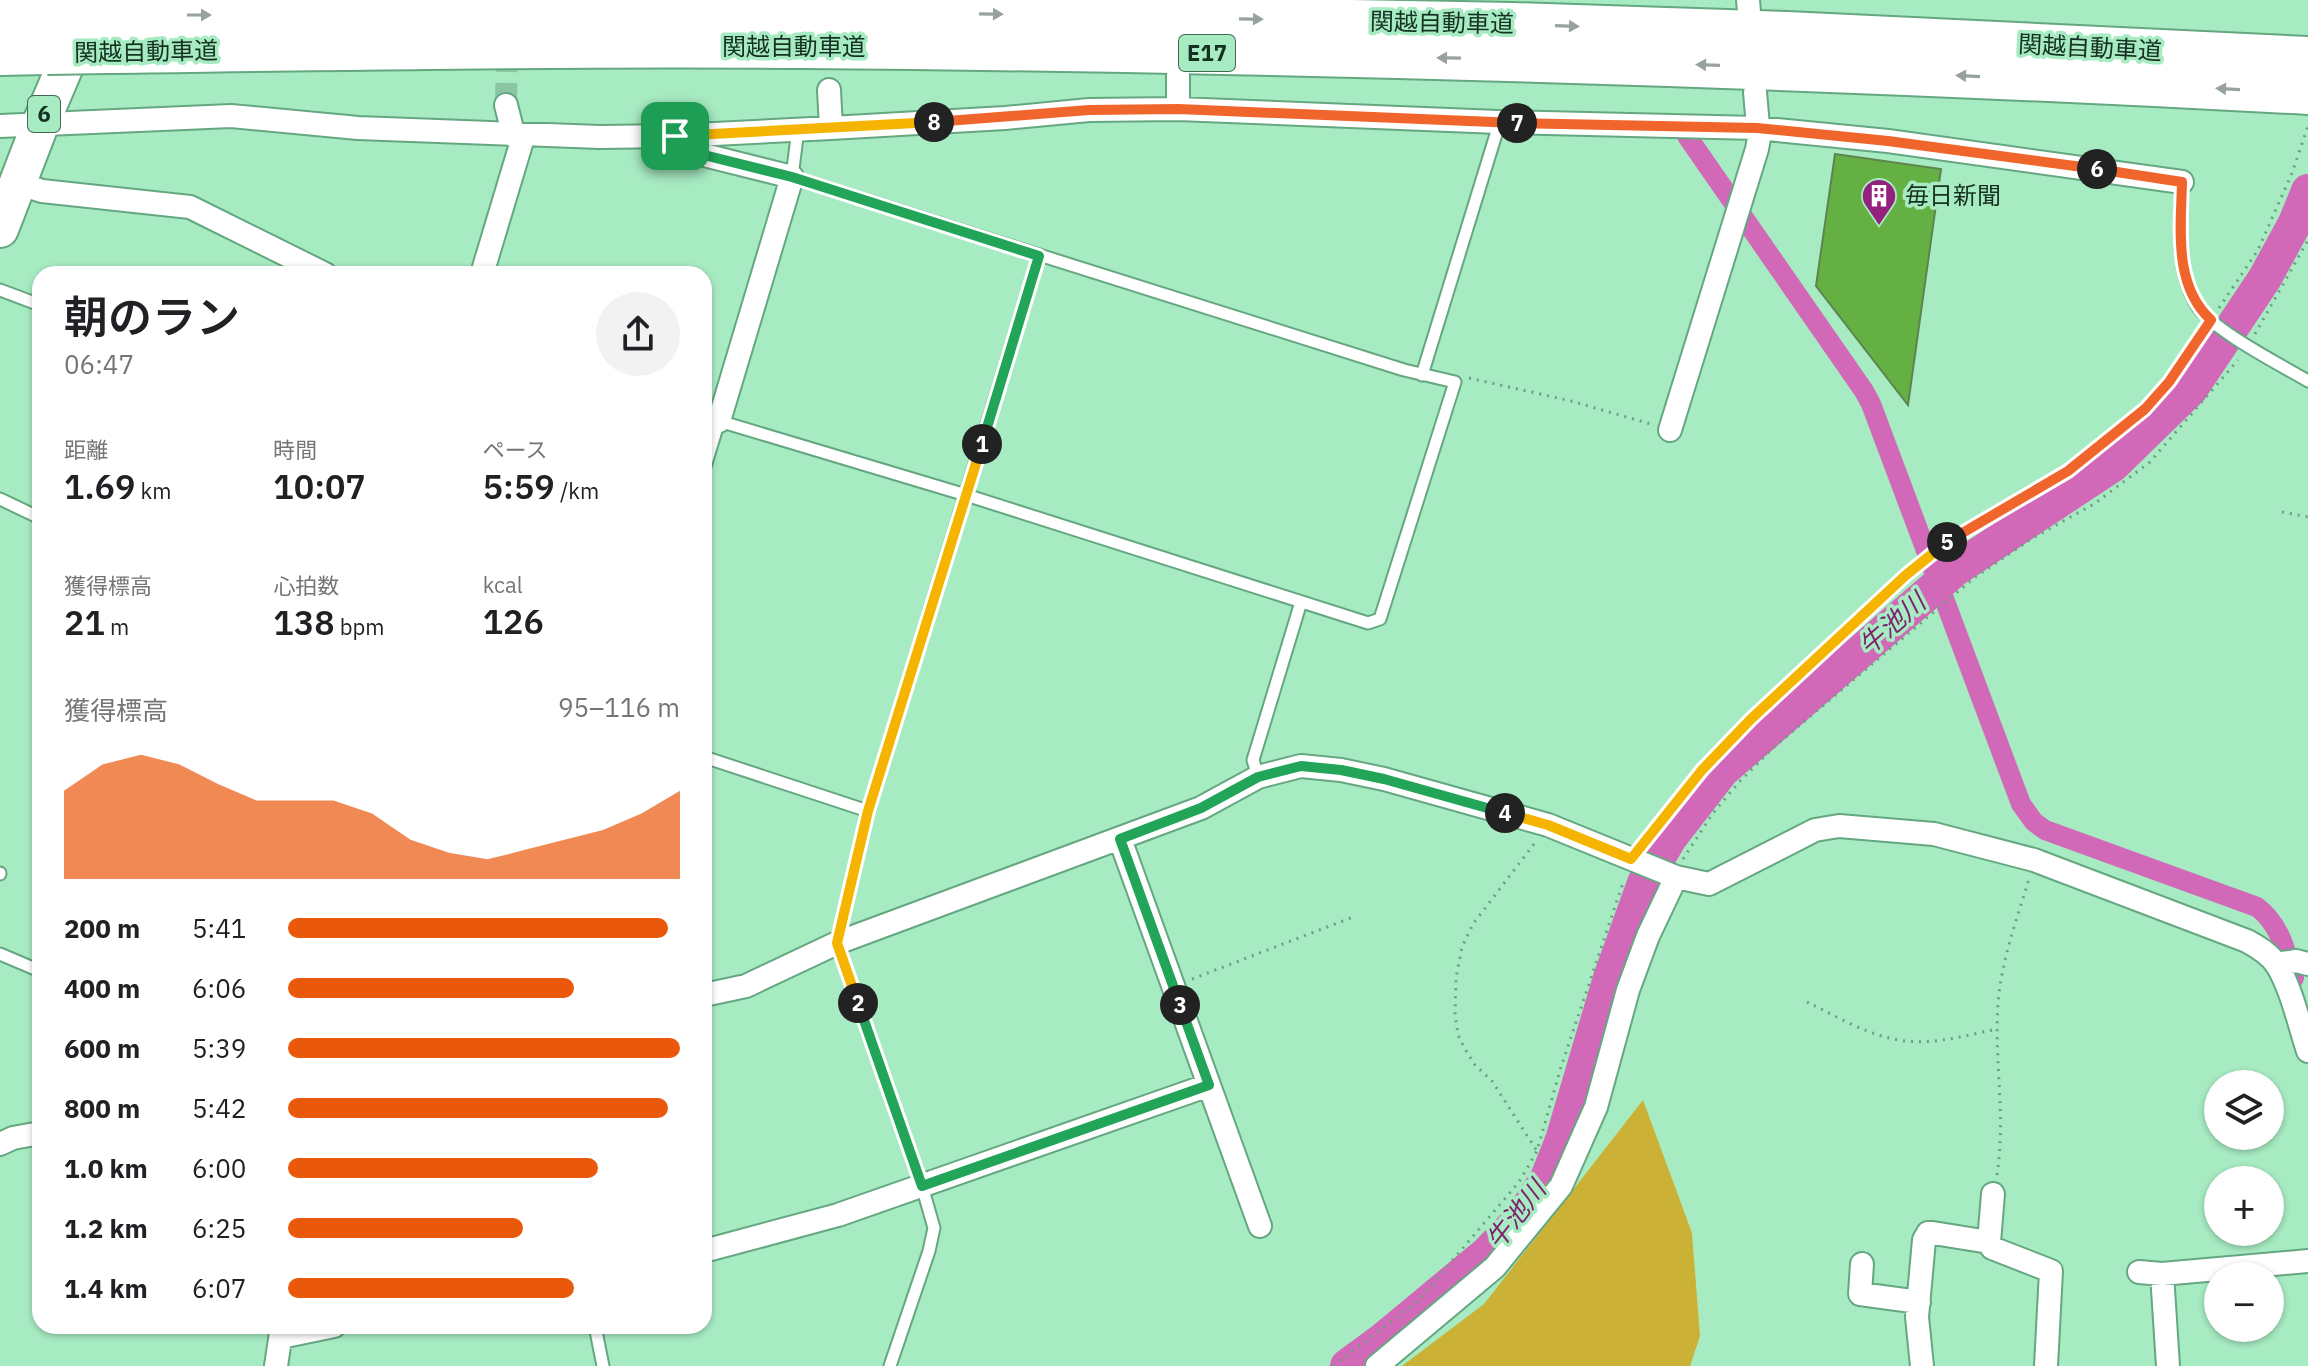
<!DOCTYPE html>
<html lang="ja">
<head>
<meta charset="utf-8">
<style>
  :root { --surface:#fff; --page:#f2f2f2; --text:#202124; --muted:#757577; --accent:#ea580c }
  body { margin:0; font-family:"IBM Plex Sans","Noto Sans JP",sans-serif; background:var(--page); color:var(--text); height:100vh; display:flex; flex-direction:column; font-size:30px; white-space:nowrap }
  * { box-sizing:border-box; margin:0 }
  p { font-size:26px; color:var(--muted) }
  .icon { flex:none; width:44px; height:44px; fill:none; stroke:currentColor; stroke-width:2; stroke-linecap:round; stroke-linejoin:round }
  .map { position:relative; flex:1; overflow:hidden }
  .side { position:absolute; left:32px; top:266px; width:680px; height:1068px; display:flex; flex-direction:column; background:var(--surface); border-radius:24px; box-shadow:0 2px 6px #0004 }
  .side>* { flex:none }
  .controls { position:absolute; left:2204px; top:1070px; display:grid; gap:16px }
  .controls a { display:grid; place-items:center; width:80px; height:80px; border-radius:50%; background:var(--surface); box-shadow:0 2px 6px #0004; font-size:40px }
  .pin { position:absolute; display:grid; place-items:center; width:68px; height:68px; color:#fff; margin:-34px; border-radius:16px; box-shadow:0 4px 12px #0006 }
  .km { position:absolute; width:40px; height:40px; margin:-20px; border-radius:50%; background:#222; color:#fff; font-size:22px; line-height:40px; text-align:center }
  .round { display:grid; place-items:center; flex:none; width:84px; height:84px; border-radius:42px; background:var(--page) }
  .overview { display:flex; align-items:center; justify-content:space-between; height:136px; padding:0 32px }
  h1 { font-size:44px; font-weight:600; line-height:60px }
  .metrics { display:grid; grid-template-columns:repeat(3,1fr); gap:12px; height:136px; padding:8px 32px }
  .metrics div { display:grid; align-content:center }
  .metrics b { font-size:34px; font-weight:600 }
  .metrics small { font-size:22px; font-weight:400 }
  .metrics p { font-size:22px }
  .chart { height:224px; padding:16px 32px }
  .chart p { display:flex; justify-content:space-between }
  .chart svg { width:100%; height:144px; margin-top:8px; fill:var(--accent); opacity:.7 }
  ul { padding:0 32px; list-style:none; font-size:26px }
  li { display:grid; grid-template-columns:128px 96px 1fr; align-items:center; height:60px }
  li i { height:20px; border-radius:10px; background:var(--accent) }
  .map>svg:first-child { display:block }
</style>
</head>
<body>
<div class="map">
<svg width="2308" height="1366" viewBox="0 0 2308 1366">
  <rect width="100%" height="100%" fill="#a7ebc2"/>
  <path fill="#cbb237" d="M1643,1100L1692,1233L1700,1336L1690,1366H1402L1484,1304Z"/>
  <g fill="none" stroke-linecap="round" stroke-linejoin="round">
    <path stroke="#d268b8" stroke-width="20" d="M1687,136L1864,391L1871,404L2021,804L2034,822L2045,830L2257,907C2280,924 2286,952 2294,978"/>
    <path stroke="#d268b8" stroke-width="34" d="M1347,1366L1381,1341L1486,1254L1521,1218L1547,1178L1562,1140L1610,978L1644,883L1670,838L1722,771L1956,569L2113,465L2191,389L2265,278L2295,223L2308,191"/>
  </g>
  <path fill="#64b043" stroke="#5e854f" stroke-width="2" d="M1835,154L1941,169L1908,405L1816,286Z"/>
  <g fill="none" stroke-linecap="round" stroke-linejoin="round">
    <path stroke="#8ac6a2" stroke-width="22" stroke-dasharray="22 11" stroke-linecap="butt" d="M506,105L507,38"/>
    <defs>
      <path id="service" d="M2182,182C2181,221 2175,268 2196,304C2210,329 2281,365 2308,381
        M0,290L40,305
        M1422,375L1497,131L1498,122
        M704,470L719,421L966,495L1368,623L1380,619L1455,382L1404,370L792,177L798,129
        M0,499L40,518
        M704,757L868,811
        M1258,777L1253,760L1301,602
        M0,874V873
        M0,954L40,971
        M595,1326L603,1366
        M890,1366L929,1251L934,1228L922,1186L837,943L868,811L1039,256"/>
      <path id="minor" d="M1748,0L1749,12
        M829,90L831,128
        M1178,109V76
        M0,126L231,116L358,128L600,137L675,136L831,128L1005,118L1089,110L1178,109L1498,122L1757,128L1888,141L2182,182
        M675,136L682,147L688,151L792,177L719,421L704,416
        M17,183L42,191L190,207L325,274
        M482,274L521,144L513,133L506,105
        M1670,430L1757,149L1759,138L1755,92
        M1120,839L1260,1226
        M2276,964L2296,961L2308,964
        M704,995L746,986L837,943L1201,808L1258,777L1301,766L1341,770L1384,779L1548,825L1676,877L1709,884L1815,830L1839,826L1934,834L2034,860L2247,941C2258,947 2270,954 2277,965C2292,990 2299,1024 2308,1051
        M0,1144L13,1138L40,1133
        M1993,1194L1989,1242L1992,1248L2051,1271L2046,1366
        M704,1251L838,1215L1209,1085
        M1862,1264L1860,1294L1919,1302
        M2139,1272L2162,1274L2308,1261
        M2162,1274L2168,1366
        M281,1337L334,1326
        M276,1366L282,1326
        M1377,1366L1495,1267L1561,1186L1596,1107L1628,990L1648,936L1676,877
        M1922,1366L1917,1317L1924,1240L1928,1233H1933L1989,1242"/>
      <path id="primary" d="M0,229L40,125L80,31"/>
      <path id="motorway" d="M121,16L806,11L1513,24L1787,33L2308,58
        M0,19L60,17
        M107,52C339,49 571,45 804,47C1306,51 1807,66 2308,93
        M0,54L47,53"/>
    </defs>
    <use href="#service" stroke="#64a780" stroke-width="15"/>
    <use href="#minor" stroke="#64a780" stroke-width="26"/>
    <use href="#primary" stroke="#64a780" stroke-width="40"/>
    <use href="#motorway" stroke="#64a780" stroke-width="46"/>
    <path stroke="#6b9f80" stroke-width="3" stroke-dasharray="2 6" stroke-linecap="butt" d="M2219,308L2258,250L2292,173L2308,126
      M2255,334L2308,240
      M1469,378L1571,401L1651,424
      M2282,512L2308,517
      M1644,841L1702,770L1751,719L1906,575L1949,539L2068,471L2145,409L2169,382L2202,334
      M1534,844L1473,924L1462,947L1456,978L1455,1013L1458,1035L1465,1049L1475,1065L1492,1081L1537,1151
      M1683,859L1713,813L1740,781L1774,747L1974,578L2031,539L2094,504L2150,462L2238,360
      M1192,979L1353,917
      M1807,1002C1836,1016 1867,1035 1899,1040C1932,1046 1966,1035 1998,1029
      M1997,1175C2006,1116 1994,1061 1998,1004C2001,961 2017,919 2029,879
      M1333,1366L1418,1301L1519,1182L1537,1151L1561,1067L1624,880"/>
    <use href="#service" stroke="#fff" stroke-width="11"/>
    <use href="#minor" stroke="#fff" stroke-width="22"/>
    <use href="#primary" stroke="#fff" stroke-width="36"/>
    <use href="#motorway" stroke="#fff" stroke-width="42"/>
    <defs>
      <path id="motorway-bridge" d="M60,17L121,16
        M47,53L107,52"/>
    </defs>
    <use href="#motorway-bridge" stroke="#64a780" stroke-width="46" stroke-linecap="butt"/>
    <use href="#motorway-bridge" stroke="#fff" stroke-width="42"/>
  </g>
  <defs><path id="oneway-solid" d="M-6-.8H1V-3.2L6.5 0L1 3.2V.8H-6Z" transform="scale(2)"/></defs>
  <g fill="#96a29b">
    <use href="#oneway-solid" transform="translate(991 14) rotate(1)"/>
    <use href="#oneway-solid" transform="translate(199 15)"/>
    <use href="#oneway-solid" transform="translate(1251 19) rotate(1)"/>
    <use href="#oneway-solid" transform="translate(1567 26) rotate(2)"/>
    <use href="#oneway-solid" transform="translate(1449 58) rotate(-179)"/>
    <use href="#oneway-solid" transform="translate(1708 65) rotate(-178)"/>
    <use href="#oneway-solid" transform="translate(1968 76) rotate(-177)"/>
    <use href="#oneway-solid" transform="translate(2228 89) rotate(-177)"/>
  </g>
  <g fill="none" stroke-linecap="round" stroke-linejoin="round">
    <defs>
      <path id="split-1" d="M675,136L682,147L688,151L792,177L1039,256L982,444"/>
      <path id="split-2" d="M858,1003L837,943L868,811L982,444"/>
      <path id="split-3" d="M858,1003L922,1186L1209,1085L1180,1005"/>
      <path id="split-4" d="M1180,1005L1120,839L1201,808L1258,777L1301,766L1341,770L1384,779L1505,813"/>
      <path id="split-5" d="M1505,813L1548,825L1631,859L1702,770L1751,719L1906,575L1947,542"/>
      <path id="split-6" d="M1947,542L2068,471L2145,409L2169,382L2211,320C2173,285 2181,228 2182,182L2097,169"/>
      <path id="split-7" d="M1517,123L1757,128L1888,141L2097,169"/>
      <path id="split-8" d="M934,122L1089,110L1178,109L1517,123"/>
      <path id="split-9" d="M675,136L934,122"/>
    </defs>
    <use href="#split-1" stroke="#fff" stroke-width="16"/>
    <use href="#split-2" stroke="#fff" stroke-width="16"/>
    <use href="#split-3" stroke="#fff" stroke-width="16"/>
    <use href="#split-4" stroke="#fff" stroke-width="16"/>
    <use href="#split-5" stroke="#fff" stroke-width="16"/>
    <use href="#split-6" stroke="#fff" stroke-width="16"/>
    <use href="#split-7" stroke="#fff" stroke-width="16"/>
    <use href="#split-8" stroke="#fff" stroke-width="16"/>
    <use href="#split-9" stroke="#fff" stroke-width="16"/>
    <use href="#split-1" stroke="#22a559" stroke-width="10"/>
    <use href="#split-2" stroke="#f5b400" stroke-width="10"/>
    <use href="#split-3" stroke="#22a559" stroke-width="10"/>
    <use href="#split-4" stroke="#22a559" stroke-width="10"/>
    <use href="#split-5" stroke="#f5b400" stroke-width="10"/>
    <use href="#split-6" stroke="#f0652b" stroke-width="10"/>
    <use href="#split-7" stroke="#f0652b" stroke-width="10"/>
    <use href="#split-8" stroke="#f0652b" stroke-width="10"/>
    <use href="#split-9" stroke="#f5b400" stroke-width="10"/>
  </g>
  <defs>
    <symbol id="building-pin" viewBox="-11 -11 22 30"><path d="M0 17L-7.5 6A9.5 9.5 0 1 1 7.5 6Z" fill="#95217f" stroke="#a7ebc2"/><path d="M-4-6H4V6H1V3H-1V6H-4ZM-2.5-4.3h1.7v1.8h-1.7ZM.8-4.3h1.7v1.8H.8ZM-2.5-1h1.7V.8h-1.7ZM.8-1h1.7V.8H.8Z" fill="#fff"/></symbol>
  </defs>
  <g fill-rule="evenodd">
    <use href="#building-pin" x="1859" y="176" width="40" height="54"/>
  </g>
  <g text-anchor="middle" stroke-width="7" stroke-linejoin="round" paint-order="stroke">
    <g fill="#a7ebc2" stroke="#416951" stroke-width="2">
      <rect x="1179" y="35" width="56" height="36" rx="6"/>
      <rect x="28" y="96" width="32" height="36" rx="6"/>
    </g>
    <g font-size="22" font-weight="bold" fill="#153121">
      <text x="1207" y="61">E17</text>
      <text x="44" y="122">6</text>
    </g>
    <g font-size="24" fill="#153121" stroke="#a7ebc2">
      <text transform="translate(1442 23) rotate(1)" y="8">関越自動車道</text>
      <text x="794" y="55">関越自動車道</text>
      <text transform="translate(2090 48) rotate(3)" y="8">関越自動車道</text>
      <text transform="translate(146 52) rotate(-1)" y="8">関越自動車道</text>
    </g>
    <g font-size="24" fill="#153121" stroke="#a7ebc2" text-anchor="start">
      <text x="1905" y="204">毎日新聞</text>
    </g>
    <g font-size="26" font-style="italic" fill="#7f206c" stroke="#a7ebc2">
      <text transform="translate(1892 624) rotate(-41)" y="9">牛池川</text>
      <text transform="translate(1516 1215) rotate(-52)" y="9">牛池川</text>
    </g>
  </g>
</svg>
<div class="controls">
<a><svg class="icon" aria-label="layers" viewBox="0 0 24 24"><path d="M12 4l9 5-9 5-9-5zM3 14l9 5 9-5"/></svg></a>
<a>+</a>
<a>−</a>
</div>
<div class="pin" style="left:675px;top:136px;background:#1e9e55"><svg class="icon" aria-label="arrive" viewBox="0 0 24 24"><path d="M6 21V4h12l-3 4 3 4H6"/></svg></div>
<b class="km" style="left:982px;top:444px">1</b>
<b class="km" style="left:858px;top:1003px">2</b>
<b class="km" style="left:1180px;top:1005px">3</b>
<b class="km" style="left:1505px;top:813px">4</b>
<b class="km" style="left:1947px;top:542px">5</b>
<b class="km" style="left:2097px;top:169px">6</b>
<b class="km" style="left:1517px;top:123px">7</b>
<b class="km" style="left:934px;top:122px">8</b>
<section class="side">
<div class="overview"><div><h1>朝のラン</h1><p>06:47</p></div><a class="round"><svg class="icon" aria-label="share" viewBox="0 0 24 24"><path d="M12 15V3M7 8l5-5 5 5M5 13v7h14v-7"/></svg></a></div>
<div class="metrics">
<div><p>距離</p><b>1.69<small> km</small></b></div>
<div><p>時間</p><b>10:07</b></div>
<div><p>ペース</p><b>5:59<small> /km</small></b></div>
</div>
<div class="metrics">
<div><p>獲得標高</p><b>21<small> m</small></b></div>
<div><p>心拍数</p><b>138<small> bpm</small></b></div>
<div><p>kcal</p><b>126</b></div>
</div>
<div class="chart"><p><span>獲得標高</span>95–116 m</p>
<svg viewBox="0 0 160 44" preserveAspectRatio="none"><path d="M0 44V17L10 9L20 6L30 9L40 15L50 20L60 20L70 20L80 24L90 32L100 36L110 38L120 35L130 32L140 29L150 24L160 17V44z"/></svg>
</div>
<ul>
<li><b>200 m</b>5:41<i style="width:97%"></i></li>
<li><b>400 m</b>6:06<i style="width:73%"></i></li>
<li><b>600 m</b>5:39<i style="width:100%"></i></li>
<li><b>800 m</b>5:42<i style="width:97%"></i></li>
<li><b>1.0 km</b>6:00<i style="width:79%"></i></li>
<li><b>1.2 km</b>6:25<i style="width:60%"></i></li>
<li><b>1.4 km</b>6:07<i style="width:73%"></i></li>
</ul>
</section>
</div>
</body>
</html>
